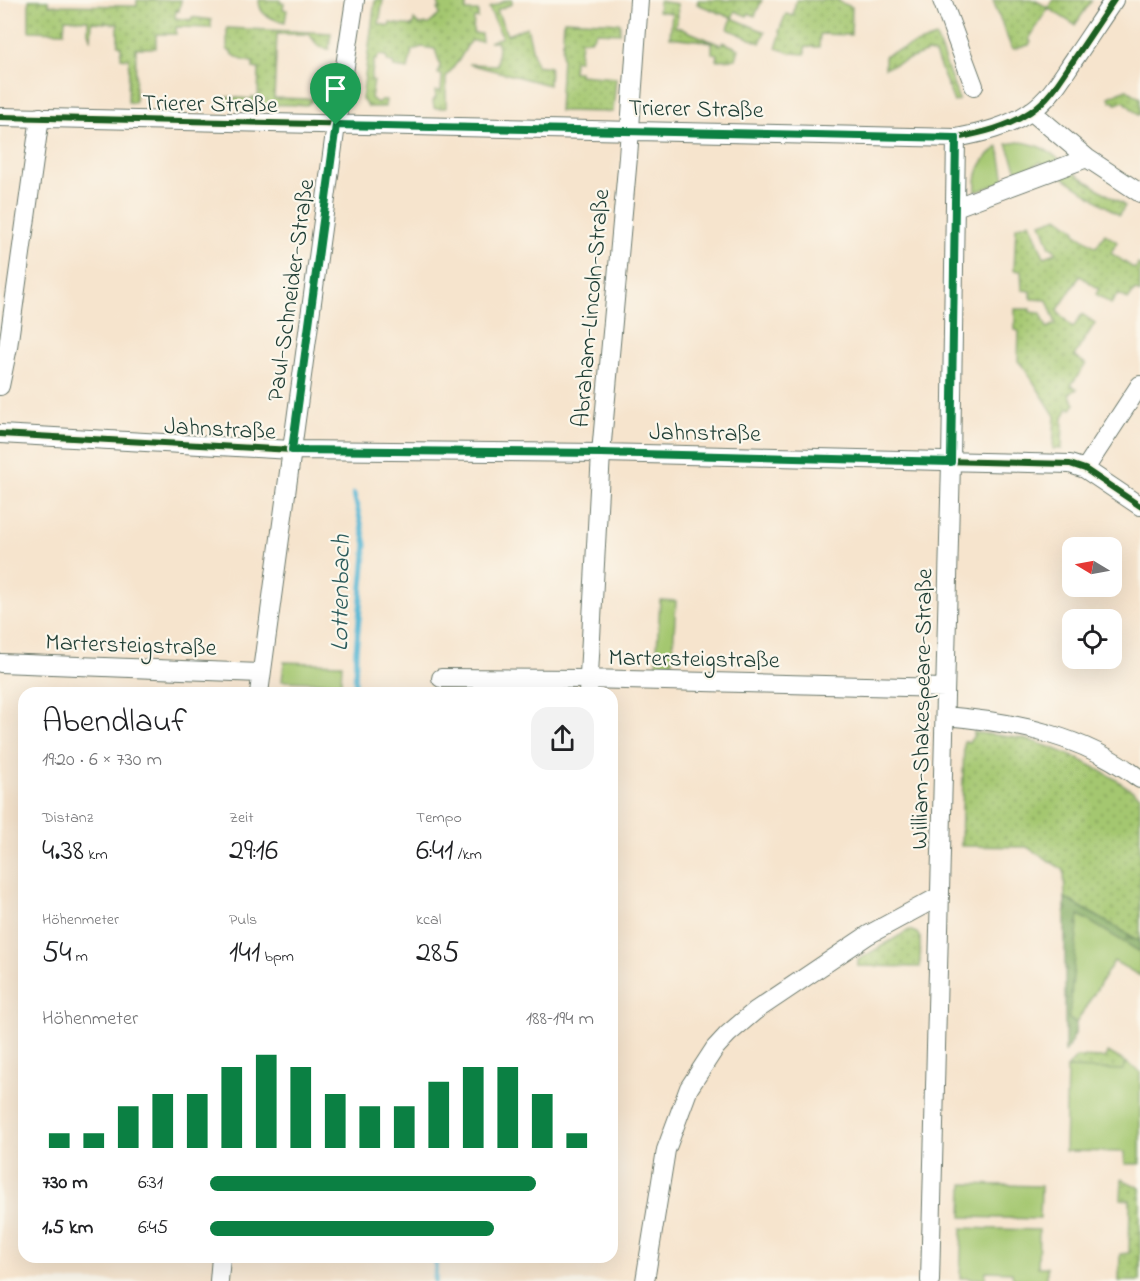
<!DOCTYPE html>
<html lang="de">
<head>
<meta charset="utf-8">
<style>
  :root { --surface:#fff; --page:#f2f2f2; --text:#202124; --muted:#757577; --accent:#0b8043 }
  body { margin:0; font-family:"Indie Flower",sans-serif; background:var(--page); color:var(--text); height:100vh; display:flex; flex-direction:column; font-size:22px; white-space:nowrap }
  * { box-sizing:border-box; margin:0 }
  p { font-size:20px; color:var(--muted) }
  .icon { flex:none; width:33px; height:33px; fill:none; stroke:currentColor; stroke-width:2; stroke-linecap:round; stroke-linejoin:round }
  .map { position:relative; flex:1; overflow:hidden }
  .sheet { position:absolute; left:18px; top:687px; width:600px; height:576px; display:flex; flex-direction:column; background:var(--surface); border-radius:18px; box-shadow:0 6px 24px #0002 }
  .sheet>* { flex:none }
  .needle { width:39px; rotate:280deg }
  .fabs { position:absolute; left:1062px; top:537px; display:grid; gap:12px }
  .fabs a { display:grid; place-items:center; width:60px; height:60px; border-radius:12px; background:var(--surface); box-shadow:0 6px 24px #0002; font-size:30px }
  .pin { position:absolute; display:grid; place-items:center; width:51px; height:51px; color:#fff; margin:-62px -26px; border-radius:50% 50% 50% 0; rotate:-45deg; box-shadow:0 0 6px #0007 }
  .pin .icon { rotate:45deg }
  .round { display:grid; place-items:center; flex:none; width:63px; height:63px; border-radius:18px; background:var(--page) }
  .headline { display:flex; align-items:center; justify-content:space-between; height:102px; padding:0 24px }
  h1 { font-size:33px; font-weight:600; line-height:45px }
  .stats { display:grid; grid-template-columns:repeat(3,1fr); gap:9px; height:102px; padding:6px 24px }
  .stats div { display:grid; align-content:center }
  .stats b { font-size:30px; font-weight:600 }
  .stats small { font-size:16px; font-weight:400 }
  .stats p { font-size:16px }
  .chart { height:168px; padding:12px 24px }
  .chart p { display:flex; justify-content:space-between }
  .chart svg { width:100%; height:108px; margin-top:6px; stroke:var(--accent); stroke-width:6 }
  ul { padding:0 24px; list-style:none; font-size:20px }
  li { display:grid; grid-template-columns:96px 72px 1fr; align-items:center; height:45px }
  li i { height:15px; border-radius:8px; background:var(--accent) }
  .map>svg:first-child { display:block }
</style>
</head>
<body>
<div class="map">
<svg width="1140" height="1281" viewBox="0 0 1140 1281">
  <defs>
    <pattern id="grass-dots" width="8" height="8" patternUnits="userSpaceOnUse" patternTransform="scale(1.5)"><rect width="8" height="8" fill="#a4c770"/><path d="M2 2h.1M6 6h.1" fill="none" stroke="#85a35d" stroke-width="1.8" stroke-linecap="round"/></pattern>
    <pattern id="forest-firs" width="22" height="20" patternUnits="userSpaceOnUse" patternTransform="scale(1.5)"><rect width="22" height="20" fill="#83ac62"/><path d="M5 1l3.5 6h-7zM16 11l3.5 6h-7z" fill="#6b8d52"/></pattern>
  </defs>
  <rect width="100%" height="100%" fill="#fbf7ec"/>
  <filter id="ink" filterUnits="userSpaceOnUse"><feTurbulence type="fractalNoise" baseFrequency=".0167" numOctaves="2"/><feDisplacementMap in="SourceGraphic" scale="12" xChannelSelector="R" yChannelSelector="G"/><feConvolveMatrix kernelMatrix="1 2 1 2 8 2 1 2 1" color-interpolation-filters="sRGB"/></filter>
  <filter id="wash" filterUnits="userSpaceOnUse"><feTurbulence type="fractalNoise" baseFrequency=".008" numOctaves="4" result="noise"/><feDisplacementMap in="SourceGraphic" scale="24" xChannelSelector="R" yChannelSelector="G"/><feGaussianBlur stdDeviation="1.35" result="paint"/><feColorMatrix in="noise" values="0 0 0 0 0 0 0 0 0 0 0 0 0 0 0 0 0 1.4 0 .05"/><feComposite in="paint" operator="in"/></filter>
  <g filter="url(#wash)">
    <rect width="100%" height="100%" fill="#f6e4cd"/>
    <path fill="url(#grass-dots)" stroke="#628252" stroke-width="1.5" d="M29,0H48L49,5L137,6V0H181L179,11L176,10L175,18L191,20L192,17L211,20V28L176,27V34H156V48H136L135,103L128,102L129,59L121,58V46L118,45V24L92,22L91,40L88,32V20L65,19L64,32L29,31Z
      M259,0H281V3H284L283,9L287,10L285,22C271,19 259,16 259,0Z
      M375,0H383L379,24L390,26V23L413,26L414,20L419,25L429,24L440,14L437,9L440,8L437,0H466V11H478V18H474L473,33L481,34L482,41H470L459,60L446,77V108H434L433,101L436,97L435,91H441L442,75L438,74L440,65L435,49L422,47L412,50L408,69L394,67L393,63L388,62L386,56L379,55L376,60H374L371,80L374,81L371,98L377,103L381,100H386L385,107H368L362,99Z
      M507,0H512V4L497,10L507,35L527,27L536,65L550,67L549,85L469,64L497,65L498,42H489L502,37L489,8Z
      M698,0H762L755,16L749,13L747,16L735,11L732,18L765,32L760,43L728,29L732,18L697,4Z
      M796,0H839V2L852,7L851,35L820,34L819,47H805V54L791,53L776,48L781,33L779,31L786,14L793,16Z
      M993,0H1035L1048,8L1053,0H1092L1075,25L1048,8L1029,39L1031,42L1029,45L1014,49L1011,47Z
      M659,1L677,4L678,17L675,26L721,45L723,42L739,49L736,59L716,60L717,54L712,53V42L670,37L672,13L658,11Z
      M564,20L620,23V33L596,32L591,40H581L579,60H574L573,72H579V75L616,78L613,112L559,111Z
      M227,28L331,33L329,49L319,47L309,34H277L274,98L310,99L316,93V81H323V77L325,76L323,91L307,105L226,104L227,97L252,99V97H258L259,69L253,68V62C241,61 235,57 227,49Z
      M936,37L959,100L954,102L935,54L928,52L885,68V55Z
      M1126,89L1140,98V114L1138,115L1124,101L1116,104L1114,101L1111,102L1109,97Z
      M1073,172L1125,206L1119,215L1061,176Z
      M1058,217L1076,230L1075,233L1096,247L1105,234L1117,242L1111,253L1135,269L1138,264L1140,265V293L1135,290L1128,300L1118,294L1111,304L1096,294L1099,289L1080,276L1057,311L1073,328L1082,314L1095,323L1074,356L1086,364L1071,385L1077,389L1069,394L1075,404L1071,409L1068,408L1063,417L1062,449H1053L1055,416L1026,370L1018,361L1019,331L1015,330V309H1030V312L1041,313L1047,328L1056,324L1047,300L1031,299V291L1022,290L1021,271L1014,270L1016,227L1030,222L1044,257L1057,252L1050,247L1041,223Z
      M974,732C990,735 1008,736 1024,739C1064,749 1107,772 1140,796V941L1065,898L1064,870L1027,847L961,846L964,741L969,742L973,737Z
      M909,930L917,933L920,938V967L858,966V960Z
      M1108,1052L1127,1063L1123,1070L1067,1068L1076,1057L1104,1058Z
      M1122,1179L1140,1188V1281H1119L1120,1254L1129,1253L1130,1200L1121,1199Z"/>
    <path fill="url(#forest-firs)" stroke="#51744b" stroke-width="1.5" d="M1065,898L1140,941V952L1079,915L1069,1018L1076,1023L1075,1034L1065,1053Z"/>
    <path fill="#a4c770" stroke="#628252" stroke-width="1.5" d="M1018,142C1035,143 1046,149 1060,160L1044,166L1041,162L1034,165L1035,169L1019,176L1007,144Z
      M999,147L1005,181L976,192C974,172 982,157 999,147Z
      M660,600L676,601L672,666L656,665Z
      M284,662L342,664L341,683L282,681Z
      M1079,915L1140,952V976L1114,961L1076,1023L1069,1019Z
      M1127,1063L1140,1072V1164H1125V1152L1065,1151L1067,1068L1123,1070Z
      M963,1184L1041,1186L1040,1219L962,1217Z
      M962,1228L1039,1230L1038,1267H1047V1280L1049,1281L1013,1279L1012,1272L986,1271L985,1279L960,1278Z"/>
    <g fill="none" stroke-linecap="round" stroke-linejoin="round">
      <path stroke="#56b7d4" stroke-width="5" d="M354,494L366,544L356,651L355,693
        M435,1281L436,1257"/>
    </g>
  </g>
  <g filter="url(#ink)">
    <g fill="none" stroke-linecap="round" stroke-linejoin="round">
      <defs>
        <path id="minor" d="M942,0L974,86
          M1031,111L1087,158L1140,193
          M0,117L956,138C982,133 1008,127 1030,112C1050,99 1062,77 1075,58C1088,39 1101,19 1114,0
          M956,207L1087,158
          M0,386L8,347L40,117
          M0,434L292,450L601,453L1070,464L1085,469L1140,506
          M1085,469L1140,385
          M0,663L260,673
          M441,678L587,679L945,688
          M259,693L336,125L355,0
          M588,693L601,453L628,157L639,0
          M945,716C1014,722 1083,735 1140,779
          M219,1281L221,1257
          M645,1281L666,1150L689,1088L715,1048L728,1034L755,1011L868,935L940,896
          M930,1281L951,462L956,138"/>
      </defs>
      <use href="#minor" stroke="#6a776a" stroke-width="20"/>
      <use href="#minor" stroke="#fff" stroke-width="18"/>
      <defs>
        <path id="cycleway" d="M0,117L956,138C982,133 1008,127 1030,112C1050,99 1062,77 1075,58C1088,39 1101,19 1114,0
          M0,434L292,450L601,453L1070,464L1085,469L1140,506"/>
      </defs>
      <use href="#cycleway" stroke="#fbf7ec" stroke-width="10"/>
      <use href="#cycleway" stroke="#1b5e20" stroke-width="6"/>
    </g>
  </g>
  <g fill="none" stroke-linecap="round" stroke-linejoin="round" filter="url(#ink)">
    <defs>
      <path id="route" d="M336,125L956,138L951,462L601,453L292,450Z"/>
    </defs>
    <use href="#route" stroke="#fff" stroke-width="12"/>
    <use href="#route" stroke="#0b8043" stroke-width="8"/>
  </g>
  <g text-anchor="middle" stroke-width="4.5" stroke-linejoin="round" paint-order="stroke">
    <g font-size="24" fill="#1f3d34" stroke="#fbf7ec">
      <text transform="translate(210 103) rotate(1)" y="8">Trierer Straße</text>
      <text transform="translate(696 108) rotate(1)" y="8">Trierer Straße</text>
      <text transform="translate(290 290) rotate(-82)" y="8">Paul-Schneider-Straße</text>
      <text transform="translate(590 308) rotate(-85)" y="8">Abraham-Lincoln-Straße</text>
      <text transform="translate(220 428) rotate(3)" y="8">Jahnstraße</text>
      <text transform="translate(705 432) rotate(1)" y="8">Jahnstraße</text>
      <text transform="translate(131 644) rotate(2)" y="8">Martersteigstraße</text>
      <text transform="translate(694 658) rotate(1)" y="8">Martersteigstraße</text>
      <text transform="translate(921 709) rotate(-89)" y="8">William-Shakespeare-Straße</text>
    </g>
    <g font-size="26" font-style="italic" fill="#2d5c5c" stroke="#fbf7ec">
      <text transform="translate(339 593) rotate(-89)" y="9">Lottenbach</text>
    </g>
  </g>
</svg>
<div class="fabs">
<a><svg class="needle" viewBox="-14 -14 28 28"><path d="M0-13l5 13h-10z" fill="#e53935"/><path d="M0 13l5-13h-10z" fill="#757577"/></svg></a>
<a><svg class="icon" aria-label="locate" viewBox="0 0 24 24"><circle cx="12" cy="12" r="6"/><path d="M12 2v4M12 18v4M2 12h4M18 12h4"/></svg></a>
</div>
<div class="pin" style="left:336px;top:125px;background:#1e9e55"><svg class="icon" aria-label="arrive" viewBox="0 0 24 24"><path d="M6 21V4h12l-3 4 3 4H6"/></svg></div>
<section class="sheet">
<div class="headline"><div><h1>Abendlauf</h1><p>19:20 · 6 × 730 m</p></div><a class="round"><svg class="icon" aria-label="share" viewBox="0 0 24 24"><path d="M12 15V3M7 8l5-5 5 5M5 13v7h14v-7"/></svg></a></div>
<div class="stats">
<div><p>Distanz</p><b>4.38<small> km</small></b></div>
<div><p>Zeit</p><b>29:16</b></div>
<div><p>Tempo</p><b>6:41<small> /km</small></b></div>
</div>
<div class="stats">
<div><p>Höhenmeter</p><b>54<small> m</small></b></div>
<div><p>Puls</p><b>141<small> bpm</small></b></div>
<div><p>kcal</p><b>285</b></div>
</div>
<div class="chart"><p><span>Höhenmeter</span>188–194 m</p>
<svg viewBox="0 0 160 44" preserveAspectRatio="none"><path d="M5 44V38M15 44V38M25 44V27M35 44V22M45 44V22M55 44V11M65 44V6M75 44V11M85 44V22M95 44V27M105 44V27M115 44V17M125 44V11M135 44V11M145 44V22M155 44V38"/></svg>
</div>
<ul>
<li><b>730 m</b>6:31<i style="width:85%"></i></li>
<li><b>1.5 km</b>6:45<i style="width:74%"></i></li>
</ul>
</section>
</div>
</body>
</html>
